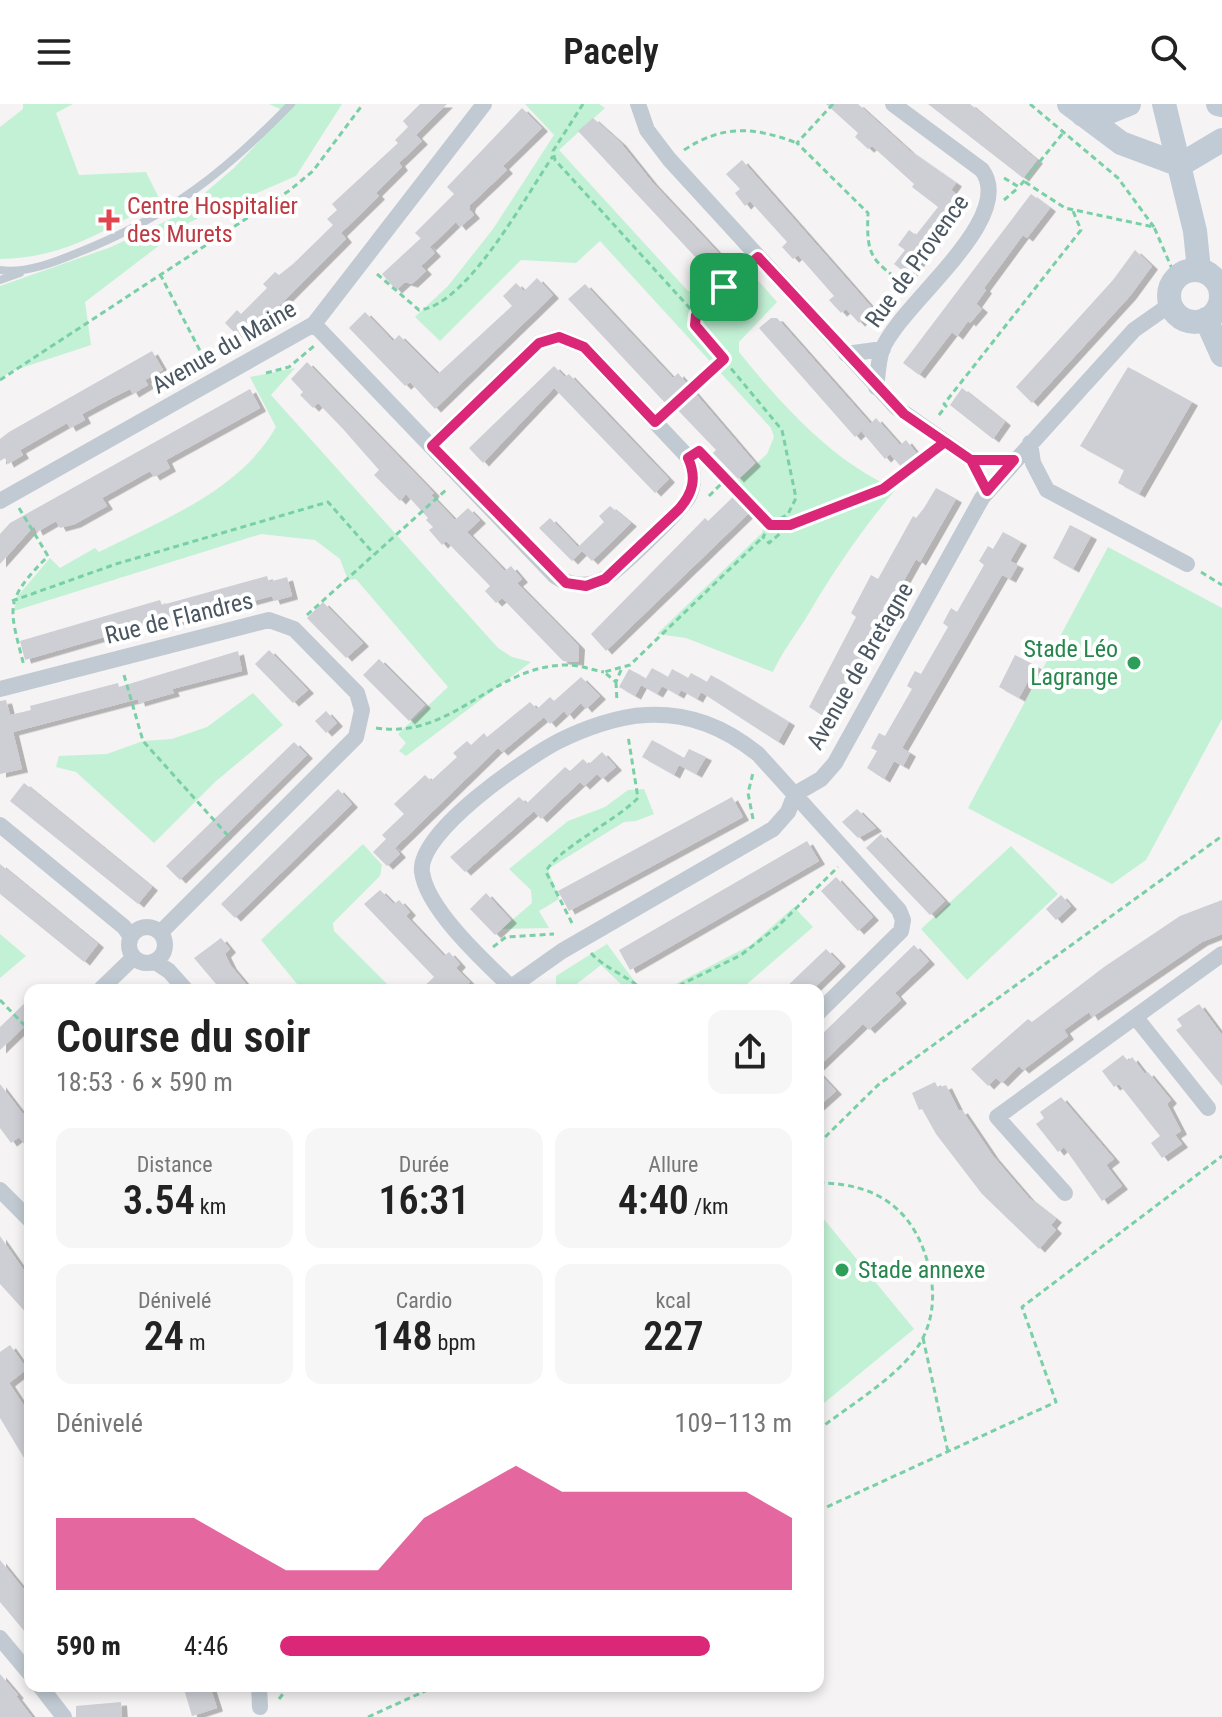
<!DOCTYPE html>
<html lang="fr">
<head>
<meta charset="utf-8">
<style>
  :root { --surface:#fff; --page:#f6f6f6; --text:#222; --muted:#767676; --accent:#db2777 }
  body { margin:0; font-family:"Roboto Condensed",sans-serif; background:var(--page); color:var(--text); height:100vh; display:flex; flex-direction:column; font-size:30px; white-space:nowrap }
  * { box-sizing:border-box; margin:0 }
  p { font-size:26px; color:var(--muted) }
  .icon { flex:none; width:44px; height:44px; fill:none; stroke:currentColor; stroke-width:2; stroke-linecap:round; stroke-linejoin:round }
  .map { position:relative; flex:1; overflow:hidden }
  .sheet { position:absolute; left:24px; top:880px; width:800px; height:708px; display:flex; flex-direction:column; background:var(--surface); border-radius:16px; box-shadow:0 4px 12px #0003 }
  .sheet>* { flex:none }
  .pin { position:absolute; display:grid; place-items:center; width:68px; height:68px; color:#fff; margin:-34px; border-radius:16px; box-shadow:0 4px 12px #0006 }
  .round { display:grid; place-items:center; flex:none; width:84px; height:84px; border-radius:16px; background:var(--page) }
  .summary { display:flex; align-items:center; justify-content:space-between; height:136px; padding:0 32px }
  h1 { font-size:44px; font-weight:600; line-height:60px }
  .figures { display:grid; grid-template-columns:repeat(3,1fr); gap:12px; height:136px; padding:8px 32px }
  .figures div { display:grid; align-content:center; border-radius:16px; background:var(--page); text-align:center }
  .figures b { font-size:40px; font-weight:600 }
  .figures small { font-size:22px; font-weight:400 }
  .figures p { font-size:22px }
  .chart { height:224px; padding:16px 32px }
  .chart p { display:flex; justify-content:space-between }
  .chart svg { width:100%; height:144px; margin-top:8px; fill:var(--accent); opacity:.7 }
  ul { padding:0 32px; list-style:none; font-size:26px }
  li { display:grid; grid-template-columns:128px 96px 1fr; align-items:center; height:60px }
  li i { height:20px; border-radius:10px; background:var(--accent) }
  header { display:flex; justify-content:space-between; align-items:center; height:104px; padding:0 32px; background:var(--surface); font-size:36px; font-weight:600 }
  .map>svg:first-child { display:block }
</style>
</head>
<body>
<header><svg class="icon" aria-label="menu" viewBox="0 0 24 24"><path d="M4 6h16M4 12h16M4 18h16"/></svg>Pacely<svg class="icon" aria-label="search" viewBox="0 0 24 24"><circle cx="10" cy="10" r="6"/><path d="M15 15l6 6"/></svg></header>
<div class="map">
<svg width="1222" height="1613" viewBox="0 0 1222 1613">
  <defs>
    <filter id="shadow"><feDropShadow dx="6" dy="3.5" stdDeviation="0" flood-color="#0004"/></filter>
  </defs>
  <rect width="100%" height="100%" fill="#f5f3f3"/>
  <path fill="#c3f1d5" d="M23,0H73L56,9L79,71L146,68L160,96C105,126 65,154 0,155V23L23,5Z
    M269,0H342L296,72L190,118L85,198L91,241L9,268L0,277V182L111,143L179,111L234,64L287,8Z
    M525,0H599L605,4L559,46L688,187H698L739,155L777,198L739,238V248C781,300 834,359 896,385C863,424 835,465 809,509C797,529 783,546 773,568L686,534L657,530L762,429L764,418L730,383L767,350L774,333L771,324L600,137L576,159L521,156L440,237L415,213L448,182L493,125L554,31Z
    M295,264L271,291L498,544L512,553L531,558L406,652L399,647L406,639L398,630L448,583L356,475L348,476L340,455L315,436L261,430L14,507L17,493L50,454L60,464L95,444L99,448C162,416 240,387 276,323L250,273Z
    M1108,443L1222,504V615L1146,756L1112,780L968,704Z
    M253,589L283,621L215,678L154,739L76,668L56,663L59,652L107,650L143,637L172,635L207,623Z
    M644,685L654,710L636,717L624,718L548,765L559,795L539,807L549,824L502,825L532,799L531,786L509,765L568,717L605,703L628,686Z
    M363,740L382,761L380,772L333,819L334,827L392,885L302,886L261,836Z
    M1011,742L1058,790L967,876L921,825Z
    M794,803L813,823L740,886H664L751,841Z
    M0,830L26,852L0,874Z
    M607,840L641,886H627L601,861L569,886H556V872Z
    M818,1108L914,1225L818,1304Z"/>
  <path fill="#cdcfd5" filter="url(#shadow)" d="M420,0H447L416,31L422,37L399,59L402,63L376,89L379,92L341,129L346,135L256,225L251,221L239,233L225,219L237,206L241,210L267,184L263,180L275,168L279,171L293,160L333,121L327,115L337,106L332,100L398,39L395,36L408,23L403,17Z
    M826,0H858L910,47L956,79L951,86L963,96L909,172L894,160L905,146L898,141L909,126L916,131L938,103L912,83L914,80L872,42L868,45L855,33L858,29Z
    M928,0H970L1037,56L1023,74Z
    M522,4L542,24L503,62L507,66L470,101L469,105L474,111L460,123L456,118L430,143L415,129L454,90L447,83Z
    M593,14L620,38L652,78L727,158L712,171L578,27Z
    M742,56L874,206L859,219L846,205L841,209L829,196L834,192L798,151L793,155L782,143L787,138L750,97L745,102L735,89L740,85L726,70Z
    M1031,90L1050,104L1027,134L1023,131L984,184L986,186L976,200L982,205L970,219L968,217L957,232L952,228L919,271L903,259Z
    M421,134L435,149L421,162L426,167L412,180L405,178L396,186L382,170Z
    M1135,146L1152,162L1130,192L1032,299L1016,283L1113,176Z
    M537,174L553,191L435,305L410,278L405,282L349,224L365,208L393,237L399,231L438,270L512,202L503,192L516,179L524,187Z
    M585,180L673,274L678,269L755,359L738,375L713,349L716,346L670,298L667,301L568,195Z
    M771,214H777L870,319L855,333L759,224Z
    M152,247L163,266L145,276L148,281L133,290L130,285L112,294L82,310L85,316L70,324L67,319L20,346L23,351L8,360L5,354L0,357V335L9,328Z
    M307,258L434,389L431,391L455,416L468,404L480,416L467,428L505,467L511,462L522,475L517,479L579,542L578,558L563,557L502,494L496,499L485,487L490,482L446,437L442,441L429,426L433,423L426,416L428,414L406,390L400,397L374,371L379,366L343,325L318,299L313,304L300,291L303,288L291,275Z
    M554,262L565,273L569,270L669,375L655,389L554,284L483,359L469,344Z
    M1128,263L1192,298L1139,390L1118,379L1124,366L1080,342Z
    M962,284L1005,318L993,335L950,301Z
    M250,285L260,304L166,356L170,364L154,373L150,367L102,394L107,402L75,420L60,424L56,417L37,428L34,422L0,460V430L10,419Z
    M876,314L900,341L895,346L906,336L918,351L903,365L890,350L885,355L862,328Z
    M936,384L956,395L920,458L916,455L907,471L828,615L809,603L856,513L851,509L871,471L878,475L913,412L916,414L924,404Z
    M734,392L750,408L606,547L591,530L705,414L708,417Z
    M610,402L631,419L592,457L582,447L572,457L539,424L550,414L578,443L604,418L599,412Z
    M1070,421L1091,432L1073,465L1053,454Z
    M1003,428L1021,438L1010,457L1018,461L1010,475L1002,471L902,644L910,649L903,662L894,657L884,675L867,664L877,647L871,644L879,629L885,632L912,585L907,582L911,574L915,567L921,570L948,523L943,519L951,504L957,508L984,461L979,457L988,442L993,445Z
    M267,472L269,478L287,473L292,492L274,497L272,492L167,520L166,515L25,556L20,537L160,496L162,501Z
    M323,498L363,539L346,554L307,514Z
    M269,546L308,586L293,599L255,560Z
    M238,547L242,567L172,585L174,589L139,599L138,595L13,628L22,665L0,670V597L6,596L10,611L31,606L30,602L118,579L119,583Z
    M1015,551L1036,562L1019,594L999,583Z
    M379,555L425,601L409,617L363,571Z
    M652,564L668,573L672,565L688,574L691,569L707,578L705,581L711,571L789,618L778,638L701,588L697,595L681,586L678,591L662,582L657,590L641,581L635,592L619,583L629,565L645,574L642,581Z
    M581,573L600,592L586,605L581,599L568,612L564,607L550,620L544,613L502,648L498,644L395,744L382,731L404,710L394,700L425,671L431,677L457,653L453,649L467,637L471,641L484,629L487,633L530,598L537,605L550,593L557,600L554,597Z
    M326,607L337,619L326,629L315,617Z
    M652,636L684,654L689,645L706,653L696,670L679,661L674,671L642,653Z
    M294,638L307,651L180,776L166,762Z
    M602,648L616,663L602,675L597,670L584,682L580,678L541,715L534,707L465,768L450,753L519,693L532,705L526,700L565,663L570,667L583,655L596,668L589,660Z
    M24,679L152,783L138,800L10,697Z
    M338,685L352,700L235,814L221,800Z
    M732,693L743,713L569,807L558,787Z
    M857,705L876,724L858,734L842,718Z
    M881,730L945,797L930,811L866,744Z
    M386,735L400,750L387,762L373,748Z
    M807,737L819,757L630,866L619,846Z
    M0,760L98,840L84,858L0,790Z
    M836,773L873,813L858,827L821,787Z
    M380,786L394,800L399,796L410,808L406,812L444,852L449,848L460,860L456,864L470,878L462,886H420L434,873L364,800Z
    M486,789L511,816L495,831L470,805Z
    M1061,791L1071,802L1056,816L1046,805Z
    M1222,796V830L1202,838L1092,913L1089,908L1064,926L1068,932L1023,966L1019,962L1002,979L996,974L988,982L971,965L1028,915L1032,918L1104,863L1180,812Z
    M221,834L230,845L225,850L231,862L251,886H221L194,854Z
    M914,841L929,857L895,889L901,896L869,926L863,920L818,963V934Z
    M826,845L840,859L812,886H783Z
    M30,894V917L0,946V923Z
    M1199,900L1222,931V982L1176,926L1182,922L1177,915Z
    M1123,951L1128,957L1132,953L1145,970L1148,968L1171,996L1167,1000L1181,1027L1175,1031L1182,1040L1162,1054L1151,1039L1160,1032L1119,980L1114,983L1102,967Z
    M818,968L836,987L818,1003Z
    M935,978L938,984L946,981L959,1007L962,1006L993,1052L1029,1094L1056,1115L1051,1121L1056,1126L1039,1145L982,1090L936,1030L922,1005L919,1006L912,989Z
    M0,980L23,1010L30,1004V1048L19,1033L11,1039L0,1024Z
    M1061,993L1114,1055L1106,1061L1122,1082L1102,1097L1064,1043L1058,1048L1036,1020L1044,1014L1040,1008Z
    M0,1132L30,1175V1213L0,1180Z
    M10,1241L27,1265L9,1279L30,1311V1364L0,1314V1248Z
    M0,1456L30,1493V1534L0,1498Z
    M0,1570L18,1591L16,1592L32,1613H0Z
    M183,1582H210L217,1604L192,1612Z
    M121,1598L122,1613H76V1602Z"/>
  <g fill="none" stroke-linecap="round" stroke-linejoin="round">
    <path stroke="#7ad0a6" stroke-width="3" stroke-dasharray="6 4" stroke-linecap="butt" d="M583,0L553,47L555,56L696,211
      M833,0L797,39L868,109C866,154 872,156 908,183
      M1030,0L1118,74L1154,123
      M684,46C724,20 754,23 797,39
      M1004,74L1019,83L1063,29
      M1025,78L1065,104L1154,123L1176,174
      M1004,96L1019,83
      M160,170L208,262
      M377,170L419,206C467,202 527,90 553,52
      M266,269L289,263L314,242
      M0,276L290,86L313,67L363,0
      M668,306L724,255
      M939,311L946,302L944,300L1081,126L1073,107
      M709,358L770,421L788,410L796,394L782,326L695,221L696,211L746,163
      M709,392L726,375
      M19,404L48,452C3,498 9,502 24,562
      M790,421H770L763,433L769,439L790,421L883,385L929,350
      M1201,468L1222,481
      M12,497L116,460L328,398L374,450
      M307,511L447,385
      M621,566L616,578L604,568L630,561L763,433
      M124,571L143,637L231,735
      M616,578L617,598
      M376,624C453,636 493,561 567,561C580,561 592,566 604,568
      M753,715L748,689L753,669
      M572,819L546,768C554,747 617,716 638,694L628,632
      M493,843L506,833L554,830
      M591,849C605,865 627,871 642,886
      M670,886L741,851L777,823L838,763
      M0,896L30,927
      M818,1040L878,981L1222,732
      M818,1079C880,1079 917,1108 930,1168C936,1196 932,1226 913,1249C888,1279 849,1302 818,1326
      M923,1234L948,1348
      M818,1407L1056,1298L1022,1203L1222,1052
      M279,1595L289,1582
      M368,1613L436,1582"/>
    <path stroke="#c1cad2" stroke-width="8" d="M0,166C25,170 55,158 77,149C167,114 225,68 291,0
      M0,176L20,169"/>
    <path stroke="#c1cad2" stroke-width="16" d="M638,0L647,26L669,55L897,304L971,356H1014
      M314,220L555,472C570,482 585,484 602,476C614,471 681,406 688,394C696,379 694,366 687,352L584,243L559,233L539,239L432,342
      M846,250L883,245
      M876,283C878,271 878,257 882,246C899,201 1018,115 982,66L893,0
      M1030,339L1033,359L1047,386L1187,460
      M0,397L314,220L484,0
      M0,585L269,516L294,525L357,589L362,606L356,633L161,828
      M0,721L124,823L131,833
      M129 841a18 18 0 1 1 36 0a18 18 0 1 1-36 0Z
      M154,857L169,867L186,886
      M100,886L134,853
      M507,886L562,847L773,725L788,708L795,690L821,675L835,659L982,394L1134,226L1171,200
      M514,886C486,859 427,806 422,768C417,728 526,654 559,637C583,625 618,612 646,611C690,609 724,623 758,650L899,806L903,816L901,827L818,909
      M1137,915L1208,1004
      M0,1086L30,1116
      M1065,1089L997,1013L1222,850
      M0,1534L30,1570
      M40,1582L64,1613
      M259,1582L260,1603"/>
    <path stroke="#c1cbd6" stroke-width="24" d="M1069,0L1121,39L1180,61
      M1164,0L1195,127L1199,166
      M1218,0L1222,1
      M1083,11L1107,9L1129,0
      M1180,61L1222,36
      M1169 192a26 26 0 1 1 52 0a26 26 0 1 1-52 0Z
      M1206,215L1222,251"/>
  </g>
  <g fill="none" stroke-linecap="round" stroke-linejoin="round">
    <defs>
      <path id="route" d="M724,183L696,211L695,221L724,255L655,318L584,243L559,233L539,239L432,342L566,479L586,482L605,475L679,405C693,389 697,374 688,354L699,347L770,421H790L883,385L945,338L971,356L987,387L1014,356H971L904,310L758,153L724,183"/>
    </defs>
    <use href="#route" stroke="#fff" stroke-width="16"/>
    <use href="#route" stroke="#db2777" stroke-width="10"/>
  </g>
  <path fill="#e0444e" stroke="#fff" stroke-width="3" d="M105 104h8v8h8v8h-8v8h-8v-8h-8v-8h8z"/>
  <g fill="#2e9e5b" stroke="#fff" stroke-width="3">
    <circle cx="1134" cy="559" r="8"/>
    <circle cx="842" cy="1166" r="8"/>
  </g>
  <g text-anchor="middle" stroke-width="8" stroke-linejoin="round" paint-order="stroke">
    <g font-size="24" fill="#be3a42" stroke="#fff" text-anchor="start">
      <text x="127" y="110">Centre Hospitalier<tspan x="127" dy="28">des Murets</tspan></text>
    </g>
    <g font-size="24" fill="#4a5661" stroke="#fff">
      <text transform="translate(917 157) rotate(-54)" y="8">Rue de Provence</text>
      <text transform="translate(224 243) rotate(-30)" y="8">Avenue du Maine</text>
      <text transform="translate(179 514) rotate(-14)" y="8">Rue de Flandres</text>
      <text transform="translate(860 562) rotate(-60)" y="8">Avenue de Bretagne</text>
    </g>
    <g font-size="24" fill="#27864d" stroke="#fff" text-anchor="end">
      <text x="1118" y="553">Stade Léo<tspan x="1118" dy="28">Lagrange</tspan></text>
      <text x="858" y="1174" text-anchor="start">Stade annexe</text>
    </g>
  </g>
</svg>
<div class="pin" style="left:724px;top:183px;background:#1e9e55"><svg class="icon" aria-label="arrive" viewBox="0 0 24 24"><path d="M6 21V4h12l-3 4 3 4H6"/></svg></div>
<section class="sheet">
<div class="summary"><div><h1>Course du soir</h1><p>18:53 · 6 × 590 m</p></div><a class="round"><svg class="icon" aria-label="share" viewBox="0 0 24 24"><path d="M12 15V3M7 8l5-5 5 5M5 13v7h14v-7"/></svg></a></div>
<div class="figures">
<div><p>Distance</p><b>3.54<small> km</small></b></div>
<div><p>Durée</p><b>16:31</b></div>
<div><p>Allure</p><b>4:40<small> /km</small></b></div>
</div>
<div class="figures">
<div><p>Dénivelé</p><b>24<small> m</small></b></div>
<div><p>Cardio</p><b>148<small> bpm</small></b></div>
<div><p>kcal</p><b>227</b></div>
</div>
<div class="chart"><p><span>Dénivelé</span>109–113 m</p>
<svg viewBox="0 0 160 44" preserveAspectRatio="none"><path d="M0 44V22L10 22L20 22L30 22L40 30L50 38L60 38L70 38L80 22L90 14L100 6L110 14L120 14L130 14L140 14L150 14L160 22V44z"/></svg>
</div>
<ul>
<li><b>590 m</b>4:46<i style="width:84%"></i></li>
</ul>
</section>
</div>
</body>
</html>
